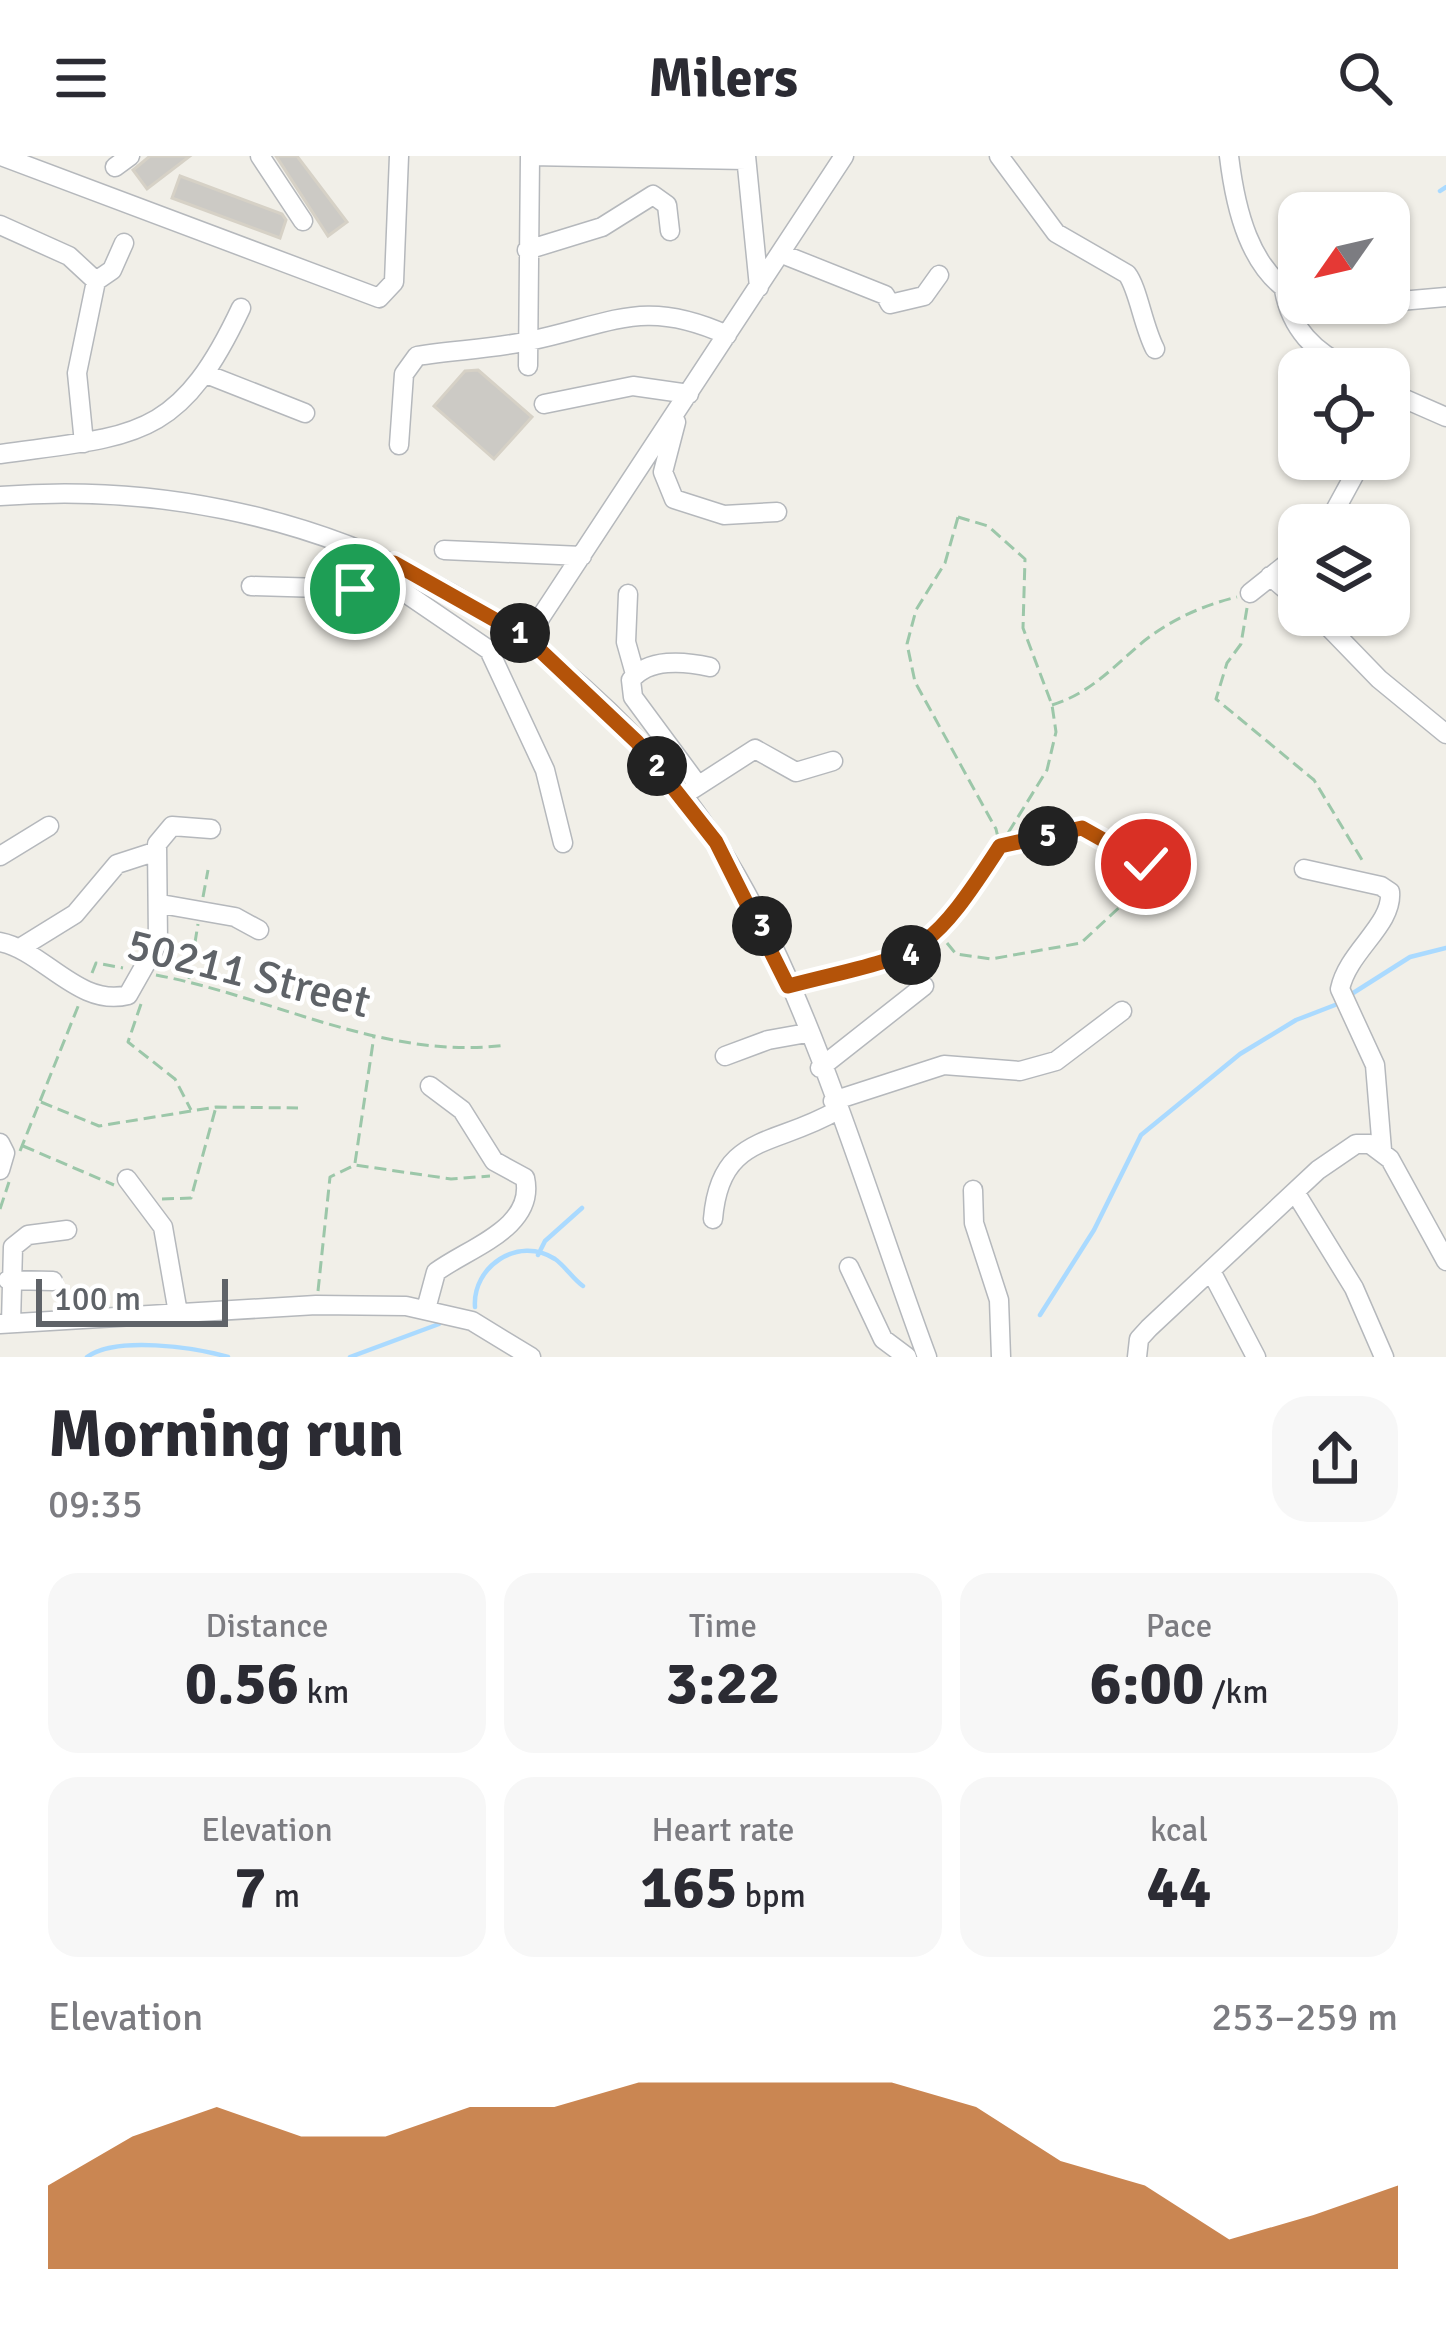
<!DOCTYPE html>
<html lang="en">
<head>
<meta charset="utf-8">
<style>
  :root { --surface:#fff; --page:#f7f7f7; --text:#2b2b33; --muted:#7c7c81; --accent:#b45309 }
  body { margin:0; font-family:Signika,sans-serif; background:var(--page); color:var(--text); height:100vh; display:flex; flex-direction:column; font-size:45px; white-space:nowrap }
  * { box-sizing:border-box; margin:0 }
  p { font-size:39px; color:var(--muted) }
  .icon { flex:none; width:66px; height:66px; fill:none; stroke:currentColor; stroke-width:2; stroke-linecap:round; stroke-linejoin:round }
  .map { position:relative; height:1201px; overflow:hidden }
  .side { display:flex; flex-direction:column; background:var(--surface); flex:1 }
  .side>* { flex:none }
  .needle { width:78px; rotate:236deg }
  .fabs { position:absolute; left:1278px; top:36px; display:grid; gap:24px }
  .fabs a { display:grid; place-items:center; width:132px; height:132px; border-radius:24px; background:var(--surface); box-shadow:0 3px 9px #0004; font-size:60px }
  .scale { position:absolute; left:36px; bottom:30px; width:192px; box-sizing:border-box; padding-left:12px; border:6px solid #5f6368; border-top:0; font-size:33px; line-height:42px; white-space:nowrap; color:#5f6368; -webkit-text-stroke:9px #fff; paint-order:stroke }
  .pin { position:absolute; display:grid; place-items:center; width:102px; height:102px; color:#fff; margin:-51px; border:6px solid #fff; border-radius:50%; box-shadow:0 3px 12px #0007 }
  .km { position:absolute; width:60px; height:60px; margin:-30px; border-radius:50%; background:#222; color:#fff; font-size:33px; line-height:60px; text-align:center }
  .round { display:grid; place-items:center; flex:none; width:126px; height:126px; border-radius:36px; background:var(--page) }
  .headline { display:flex; align-items:center; justify-content:space-between; height:204px; padding:0 48px }
  h1 { font-size:66px; font-weight:800; line-height:90px }
  .figures { display:grid; grid-template-columns:repeat(3,1fr); gap:18px; height:204px; padding:12px 48px }
  .figures div { display:grid; align-content:center; border-radius:30px; background:var(--page); text-align:center }
  .figures b { font-size:60px; font-weight:800 }
  .figures small { font-size:33px; font-weight:400 }
  .figures p { font-size:33px }
  .chart { height:336px; padding:24px 48px }
  .chart p { display:flex; justify-content:space-between }
  .chart svg { width:100%; height:216px; margin-top:12px; fill:var(--accent); opacity:.7 }
  header { display:flex; justify-content:space-between; align-items:center; height:156px; padding:0 48px; background:var(--surface); font-size:54px; font-weight:800 }
  .map>svg:first-child { display:block }
</style>
</head>
<body>
<header><svg class="icon" aria-label="menu" viewBox="0 0 24 24"><path d="M4 6h16M4 12h16M4 18h16"/></svg>Milers<svg class="icon" aria-label="search" viewBox="0 0 24 24"><circle cx="10" cy="10" r="6"/><path d="M15 15l6 6"/></svg></header>
<div class="map">
<svg width="1446" height="1201" viewBox="0 0 1446 1201">
  <rect width="100%" height="100%" fill="#f1efe8"/>
  <g fill="none" stroke-linecap="round" stroke-linejoin="round">
    <path stroke="#aadaff" stroke-width="4.5" d="M1440,35L1446,31
      M1350,839L1410,801L1446,792
      M538,1099L545,1085L582,1052
      M475,1151C472,1111 518,1079 555,1103C565,1110 573,1123 583,1130
      M1040,1159L1094,1074L1141,979L1240,898L1296,864L1335,849
      M87,1201C116,1180 194,1191 228,1201
      M350,1201L439,1168"/>
  </g>
  <path fill="#cccac5" stroke="#d6d1c6" stroke-width="3" d="M150,0H190L147,33L133,14Z
    M276,0H297L347,66L328,80Z
    M180,20L282,58L286,64L280,82L172,42Z
    M478,214L532,261L494,303L434,250L465,215Z"/>
  <g fill="none" stroke-linecap="round" stroke-linejoin="round">
    <defs>
      <path id="minor" d="M1,0L379,142L394,126L399,0
        M260,0L303,65
        M530,0L746,4
        M746,0L759,131
        M999,0L1056,77L1127,118C1138,132 1143,170 1155,193
        M1229,0C1235,50 1249,117 1299,141
        M115,11L130,0
        M0,69L69,100L96,125L77,217L84,287
        M527,94L602,71L653,39L667,49L670,75
        M782,98L885,139L890,148L924,140L939,119
        M96,125L112,114L124,87
        M1284,134C1291,173 1314,196 1350,213
        M1389,146L1446,141
        M528,210L530,0
        M206,218L305,257
        M1389,236L1446,261
        M544,248L633,230L689,238
        M676,266L663,316L674,343L724,359L777,356
        M1389,278L1399,262L1400,245
        M399,289L404,218L417,200C454,194 492,193 529,185C612,168 643,141 727,179
        M0,298C135,279 178,286 241,152
        M0,340C305,316 597,464 745,735C820,872 872,1053 927,1201
        M1327,369L1363,303
        M444,394L582,400
        M1270,420L1299,445
        M382,421L489,494L545,614L563,687
        M251,430L355,433L387,416
        M1250,437L1299,398
        M628,438L626,486L635,518
        M1317,459L1379,523L1446,578
        M527,482L844,0
        M698,629L633,541L631,524C648,502 684,505 710,511
        M693,633L755,593L796,616L833,605
        M0,700L49,670
        M1304,713L1381,730L1390,736C1393,769 1348,795 1340,833L1375,909L1382,994
        M161,748L235,761L259,774
        M0,786C43,794 79,852 128,839L158,786L157,688L172,670L211,673
        M20,792L75,758L117,708L154,696
        M788,830C919,797 925,809 1000,690L1082,672
        M725,900L768,884L807,877
        M820,912L924,830
        M833,945L944,909L1020,915L1056,905L1122,855
        M0,987L5,997L0,1014
        M127,1023L163,1071L178,1157
        M973,1034L974,1067L999,1144L1001,1201
        M1295,1036L1354,1132L1384,1201
        M713,1063C720,977 774,991 836,955
        M849,1111L883,1183L907,1201
        M1211,1115L1256,1201
        M8,1124L53,1125
        M426,1153L436,1116C468,1092 536,1072 525,1022L494,1005L462,954L430,930
        M11,1167L13,1091L28,1079L67,1074
        M0,1168L316,1149L406,1150L472,1165L531,1201
        M1137,1201L1139,1183L1149,1172L1318,1014L1356,988H1370L1390,1003L1446,1105"/>
    </defs>
    <use href="#minor" stroke="#b5b8bc" stroke-width="21"/>
    <path stroke="#9cc7a9" stroke-width="3" stroke-dasharray="12 6" stroke-linecap="butt" d="M958,361L988,370L1025,403L1023,472L1052,549L1056,576L1047,614L1000,690L996,673L915,526L907,488L916,454L945,407Z
      M1247,452L1241,488L1227,507L1216,543L1314,624L1365,709
      M1052,549C1091,537 1114,510 1144,485C1172,463 1204,449 1237,441
      M203,741L208,714
      M947,787L956,798L991,803L1081,787L1124,747L1149,737L1157,724L1146,708L1097,679
      M92,817L96,807L123,812
      M156,819C273,841 385,905 506,889
      M189,823L198,768
      M141,848L128,886L175,923L191,954
      M41,946L99,970L216,951L298,952
      M23,990L114,1029
      M20,995L79,848
      M355,1007L374,880
      M162,1043L191,1042L216,951
      M0,1053L9,1026
      M318,1135L330,1021L355,1009L451,1023L490,1020"/>
    <use href="#minor" stroke="#fff" stroke-width="18"/>
  </g>
  <g fill="none" stroke-linecap="round" stroke-linejoin="round">
    <defs>
      <path id="route" d="M355,433L382,421L394,407L527,482L637,586L716,686L788,830C920,796 923,809 1000,690L1082,672L1146,708"/>
    </defs>
    <use href="#route" stroke="#fff" stroke-width="24"/>
    <use href="#route" stroke="#b45309" stroke-width="15"/>
  </g>
  <g text-anchor="middle" stroke-width="9" stroke-linejoin="round" paint-order="stroke">
    <g font-size="45" fill="#5f6368" stroke="#fff">
      <text transform="translate(249 816) rotate(14)" y="16">50211 Street</text>
    </g>
  </g>
</svg>
<div class="fabs">
<a><svg class="needle" viewBox="-14 -14 28 28"><path d="M0-13l5 13h-10z" fill="#e53935"/><path d="M0 13l5-13h-10z" fill="#7c7c81"/></svg></a>
<a><svg class="icon" aria-label="locate" viewBox="0 0 24 24"><circle cx="12" cy="12" r="6"/><path d="M12 2v4M12 18v4M2 12h4M18 12h4"/></svg></a>
<a><svg class="icon" aria-label="layers" viewBox="0 0 24 24"><path d="M12 4l9 5-9 5-9-5zM3 14l9 5 9-5"/></svg></a>
</div>
<div class="scale">100 m</div>
<div class="pin" style="left:355px;top:433px;background:#1e9e55"><svg class="icon" aria-label="arrive" viewBox="0 0 24 24"><path d="M6 21V4h12l-3 4 3 4H6"/></svg></div>
<div class="pin" style="left:1146px;top:708px;background:#d93025"><svg class="icon" aria-label="check" viewBox="0 0 24 24"><path d="M5 12l5 5 9-10"/></svg></div>
<b class="km" style="left:520px;top:477px">1</b>
<b class="km" style="left:657px;top:610px">2</b>
<b class="km" style="left:762px;top:770px">3</b>
<b class="km" style="left:911px;top:799px">4</b>
<b class="km" style="left:1048px;top:680px">5</b>
</div>
<section class="side">
<div class="headline"><div><h1>Morning run</h1><p>09:35</p></div><a class="round"><svg class="icon" aria-label="share" viewBox="0 0 24 24"><path d="M12 15V3M7 8l5-5 5 5M5 13v7h14v-7"/></svg></a></div>
<div class="figures">
<div><p>Distance</p><b>0.56<small> km</small></b></div>
<div><p>Time</p><b>3:22</b></div>
<div><p>Pace</p><b>6:00<small> /km</small></b></div>
</div>
<div class="figures">
<div><p>Elevation</p><b>7<small> m</small></b></div>
<div><p>Heart rate</p><b>165<small> bpm</small></b></div>
<div><p>kcal</p><b>44</b></div>
</div>
<div class="chart"><p><span>Elevation</span>253–259 m</p>
<svg viewBox="0 0 160 44" preserveAspectRatio="none"><path d="M0 44V27L10 17L20 11L30 17L40 17L50 11L60 11L70 6L80 6L90 6L100 6L110 11L120 22L130 27L140 38L150 33L160 27V44z"/></svg>
</div>
</section>
</body>
</html>
